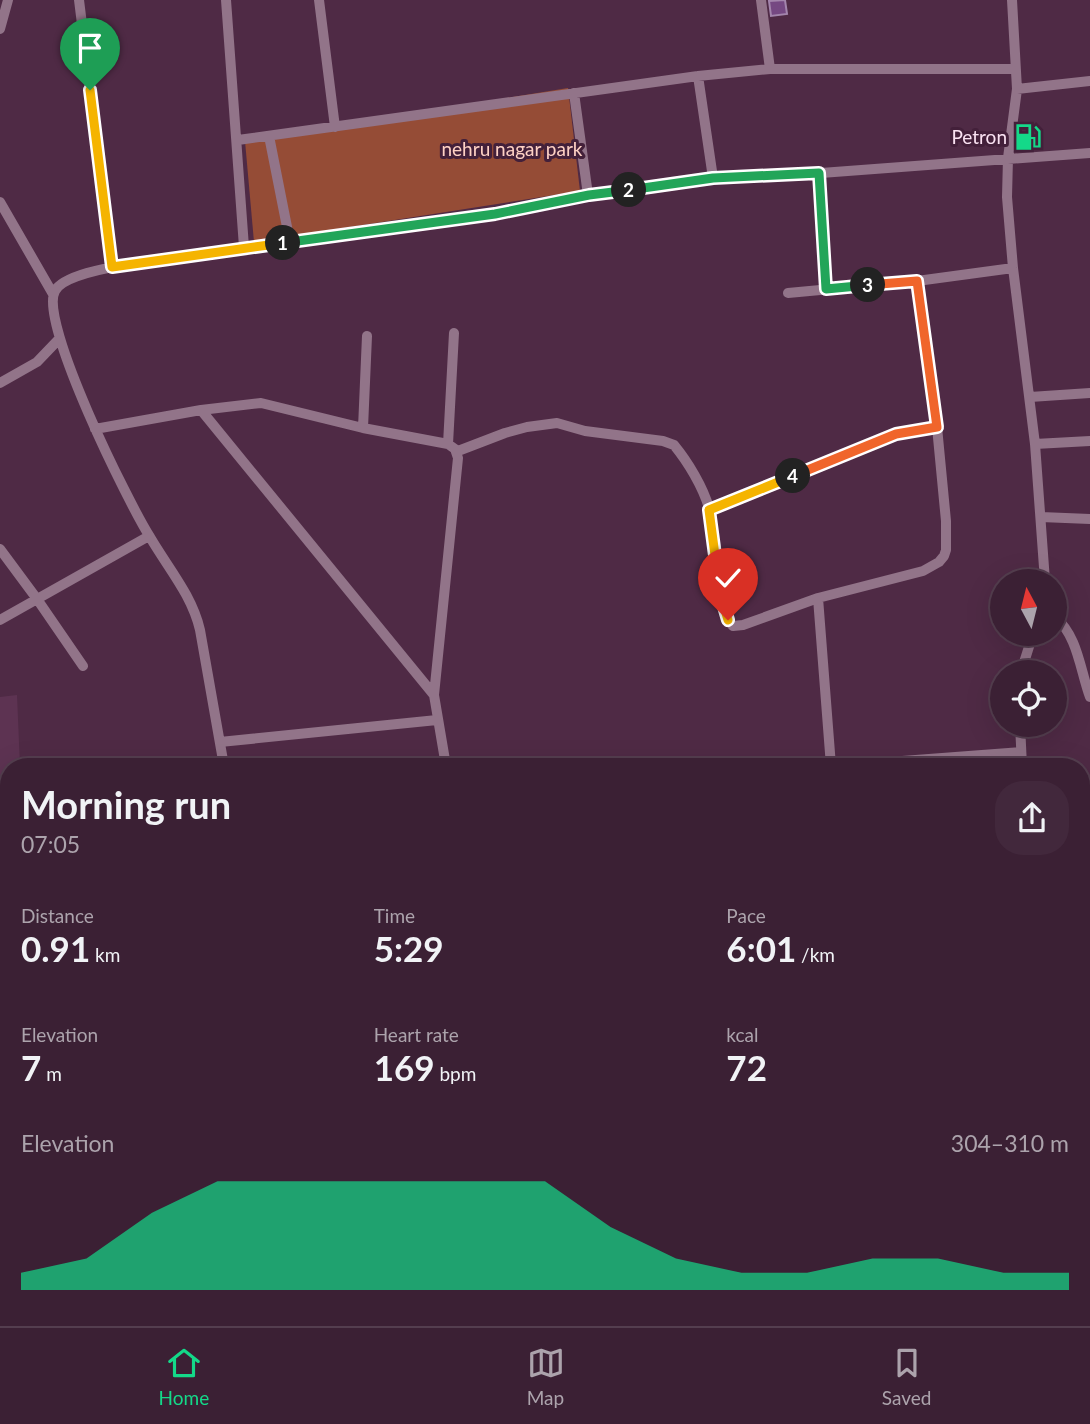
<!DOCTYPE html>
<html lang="en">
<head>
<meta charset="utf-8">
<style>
  :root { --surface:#3b2034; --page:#42283c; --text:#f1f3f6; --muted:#aca3ac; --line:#543e4f; --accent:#14d989 }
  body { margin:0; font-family:Lato,sans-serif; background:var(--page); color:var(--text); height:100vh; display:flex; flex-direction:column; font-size:26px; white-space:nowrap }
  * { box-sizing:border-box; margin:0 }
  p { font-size:23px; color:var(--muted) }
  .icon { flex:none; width:38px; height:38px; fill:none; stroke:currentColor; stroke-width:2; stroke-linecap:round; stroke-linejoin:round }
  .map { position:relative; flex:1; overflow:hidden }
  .drawer { position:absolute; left:0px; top:758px; width:1090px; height:569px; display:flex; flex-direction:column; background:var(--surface); border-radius:28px 28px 0 0; box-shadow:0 7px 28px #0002,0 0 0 2px var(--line) }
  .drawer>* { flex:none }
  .needle { width:46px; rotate:353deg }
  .controls { position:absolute; left:990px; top:569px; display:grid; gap:14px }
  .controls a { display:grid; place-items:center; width:77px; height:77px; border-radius:50%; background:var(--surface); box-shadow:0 7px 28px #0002,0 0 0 2px var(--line); font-size:35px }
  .pin { position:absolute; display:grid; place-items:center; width:60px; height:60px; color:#fff; margin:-72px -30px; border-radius:50% 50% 50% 0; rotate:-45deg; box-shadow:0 0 7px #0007 }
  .pin .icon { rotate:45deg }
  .km { position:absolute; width:35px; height:35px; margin:-18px; border-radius:50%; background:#222; color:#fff; font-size:19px; line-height:35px; text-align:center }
  .round { display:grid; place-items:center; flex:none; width:74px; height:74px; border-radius:28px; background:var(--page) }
  .head { display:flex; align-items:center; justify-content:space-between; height:119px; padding:0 21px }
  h1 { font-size:38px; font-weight:700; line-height:52px }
  .figures { display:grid; grid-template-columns:repeat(3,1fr); gap:10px; height:119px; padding:7px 21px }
  .figures div { display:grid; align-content:center }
  .figures b { font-size:35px; font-weight:700 }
  .figures small { font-size:19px; font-weight:400 }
  .figures p { font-size:19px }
  .chart { height:196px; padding:14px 21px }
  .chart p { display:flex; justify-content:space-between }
  .chart svg { width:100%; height:126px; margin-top:7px; fill:var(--accent); opacity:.7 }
  .menu { display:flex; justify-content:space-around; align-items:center; height:98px; border-top:2px solid var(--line); background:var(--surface); font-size:19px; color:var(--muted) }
  .menu a { display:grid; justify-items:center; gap:4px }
  .menu .on { color:var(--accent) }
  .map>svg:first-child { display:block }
</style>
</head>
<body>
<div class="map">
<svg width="1090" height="1326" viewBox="0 0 1090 1326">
  <rect width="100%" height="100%" fill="#4f2a45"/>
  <path fill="#5d3352" d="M17,695L20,766H9V774L0,776V697Z"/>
  <path fill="#954c36" d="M568,88L580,191L254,242L245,141Z"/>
  <path fill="#754882" stroke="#a385ac" stroke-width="2" d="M785,0L787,14L771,16L769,1Z"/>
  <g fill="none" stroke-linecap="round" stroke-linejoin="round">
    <path stroke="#927489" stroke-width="5" d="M206,1326L207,1318"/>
    <path stroke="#927489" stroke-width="10" d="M79,0L112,267
      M226,0L244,247
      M319,0L335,127
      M761,0L770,69
      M1012,0L1017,89L1008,158L1007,197L1013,268L1035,444L1045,581
      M0,29L8,0
      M698,76L713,178
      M1017,89L1090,81
      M574,93L588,195
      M269,136L290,242
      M238,140L698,76L770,69H1016
      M819,173L826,289
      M0,202L53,294
      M788,293L917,281L1013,268
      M0,383L37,362L60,338
      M1030,397L1090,393
      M201,410L434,695
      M363,428L367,336
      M95,429L201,410L261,403L363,428L448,444L455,449L458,458L434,695L446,766
      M448,444L454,333
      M1035,444L1090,441
      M458,451L505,433L527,427L557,423L585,431L663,441L674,445C688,462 703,487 709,508C716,536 713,608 733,626L743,625L818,598L923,571L939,562L944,556L946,550V521L937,427L917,281
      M709,510L881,439L906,432L937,427
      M1041,517L1090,519
      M0,549L37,599L83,666
      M818,598L831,766
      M1055,617C1078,636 1080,670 1090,697
      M0,620L149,536
      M1021,672L1033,634
      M1020,724L1022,766
      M220,742L437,720
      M224,766L200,630C192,595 168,568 150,537C129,504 38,321 55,291C63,275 112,267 129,264L495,214L588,195L713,178L781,176L1090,153
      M836,766L1020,752
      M1082,802L1090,789
      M1082,919H1090
      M0,1215H9
      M589,1318V1326
      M767,1318L769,1326
      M968,1326V1318"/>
    <path stroke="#c495b6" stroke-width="14" d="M218,1318L279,1326
      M66,1319L134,1326"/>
    <path stroke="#f4bfe4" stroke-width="16" d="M0,890L9,927
      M0,953L9,1005
      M54,1326L57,1318
      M73,1326L75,1318"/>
  </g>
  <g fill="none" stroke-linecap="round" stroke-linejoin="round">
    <defs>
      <path id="split-1" d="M90,90L112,267L283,243"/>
      <path id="split-2" d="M283,243L495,214L589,195L629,190"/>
      <path id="split-3" d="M629,190L713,178L819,173L826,289L868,285"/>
      <path id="split-4" d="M793,476L896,434L937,427L917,281L868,285"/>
      <path id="split-5" d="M728,620L720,593L709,510L793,476"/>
    </defs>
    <use href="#split-1" stroke="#fff" stroke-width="14"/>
    <use href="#split-2" stroke="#fff" stroke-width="14"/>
    <use href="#split-3" stroke="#fff" stroke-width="14"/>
    <use href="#split-4" stroke="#fff" stroke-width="14"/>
    <use href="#split-5" stroke="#fff" stroke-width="14"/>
    <use href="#split-1" stroke="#f5b400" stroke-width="9"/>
    <use href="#split-2" stroke="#22a559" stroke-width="9"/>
    <use href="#split-3" stroke="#22a559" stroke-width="9"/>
    <use href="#split-4" stroke="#f0652b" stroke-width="9"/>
    <use href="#split-5" stroke="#f5b400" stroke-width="9"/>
  </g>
  <defs>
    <symbol id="fuel-bare" viewBox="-9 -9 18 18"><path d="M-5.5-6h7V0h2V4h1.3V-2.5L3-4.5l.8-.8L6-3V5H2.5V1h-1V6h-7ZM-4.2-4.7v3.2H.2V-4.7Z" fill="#14d989" stroke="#43203a" stroke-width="2.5" paint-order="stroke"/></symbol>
  </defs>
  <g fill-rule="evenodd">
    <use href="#fuel-bare" x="1009" y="118" width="38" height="38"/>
  </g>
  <g text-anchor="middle" stroke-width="6" stroke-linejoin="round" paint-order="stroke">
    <g font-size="19" fill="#fae2f2" stroke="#43203a" text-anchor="end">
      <text x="1007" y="144">Petron</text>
    </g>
    <g font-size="19" fill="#fed1c4" stroke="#43203a">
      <text x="512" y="156">nehru nagar park</text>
    </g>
  </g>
</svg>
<div class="controls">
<a><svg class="needle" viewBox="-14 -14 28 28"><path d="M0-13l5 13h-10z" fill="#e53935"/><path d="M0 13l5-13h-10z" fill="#aca3ac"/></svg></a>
<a><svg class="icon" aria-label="locate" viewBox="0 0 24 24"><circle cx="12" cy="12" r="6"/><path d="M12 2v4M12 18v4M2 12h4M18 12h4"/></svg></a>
</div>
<div class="pin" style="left:90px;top:90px;background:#1e9e55"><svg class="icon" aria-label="arrive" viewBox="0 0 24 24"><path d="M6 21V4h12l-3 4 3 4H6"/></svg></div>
<div class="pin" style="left:728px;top:620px;background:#d93025"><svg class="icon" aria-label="check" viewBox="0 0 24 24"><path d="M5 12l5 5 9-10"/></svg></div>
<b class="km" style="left:283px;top:243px">1</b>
<b class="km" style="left:629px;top:190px">2</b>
<b class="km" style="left:868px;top:285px">3</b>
<b class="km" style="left:793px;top:476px">4</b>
<section class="drawer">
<div class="head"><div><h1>Morning run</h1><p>07:05</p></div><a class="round"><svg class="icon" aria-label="share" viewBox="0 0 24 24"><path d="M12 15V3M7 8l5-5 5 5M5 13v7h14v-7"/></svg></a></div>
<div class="figures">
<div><p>Distance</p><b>0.91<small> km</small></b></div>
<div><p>Time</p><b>5:29</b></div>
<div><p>Pace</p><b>6:01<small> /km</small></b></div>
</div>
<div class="figures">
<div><p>Elevation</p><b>7<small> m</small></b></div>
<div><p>Heart rate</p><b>169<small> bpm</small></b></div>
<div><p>kcal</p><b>72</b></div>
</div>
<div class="chart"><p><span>Elevation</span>304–310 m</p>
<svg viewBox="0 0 160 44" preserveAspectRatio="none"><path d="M0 44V38L10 33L20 17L30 6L40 6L50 6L60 6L70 6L80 6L90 22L100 33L110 38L120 38L130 33L140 33L150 38L160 38V44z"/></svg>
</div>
</section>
</div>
<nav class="menu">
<a class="on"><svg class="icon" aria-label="home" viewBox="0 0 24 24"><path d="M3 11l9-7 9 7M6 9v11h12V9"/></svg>Home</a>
<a><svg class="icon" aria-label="map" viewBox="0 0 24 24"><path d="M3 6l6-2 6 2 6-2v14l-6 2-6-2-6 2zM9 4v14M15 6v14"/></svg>Map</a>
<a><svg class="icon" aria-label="saved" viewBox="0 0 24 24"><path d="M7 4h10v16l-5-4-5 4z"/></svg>Saved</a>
</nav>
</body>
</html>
